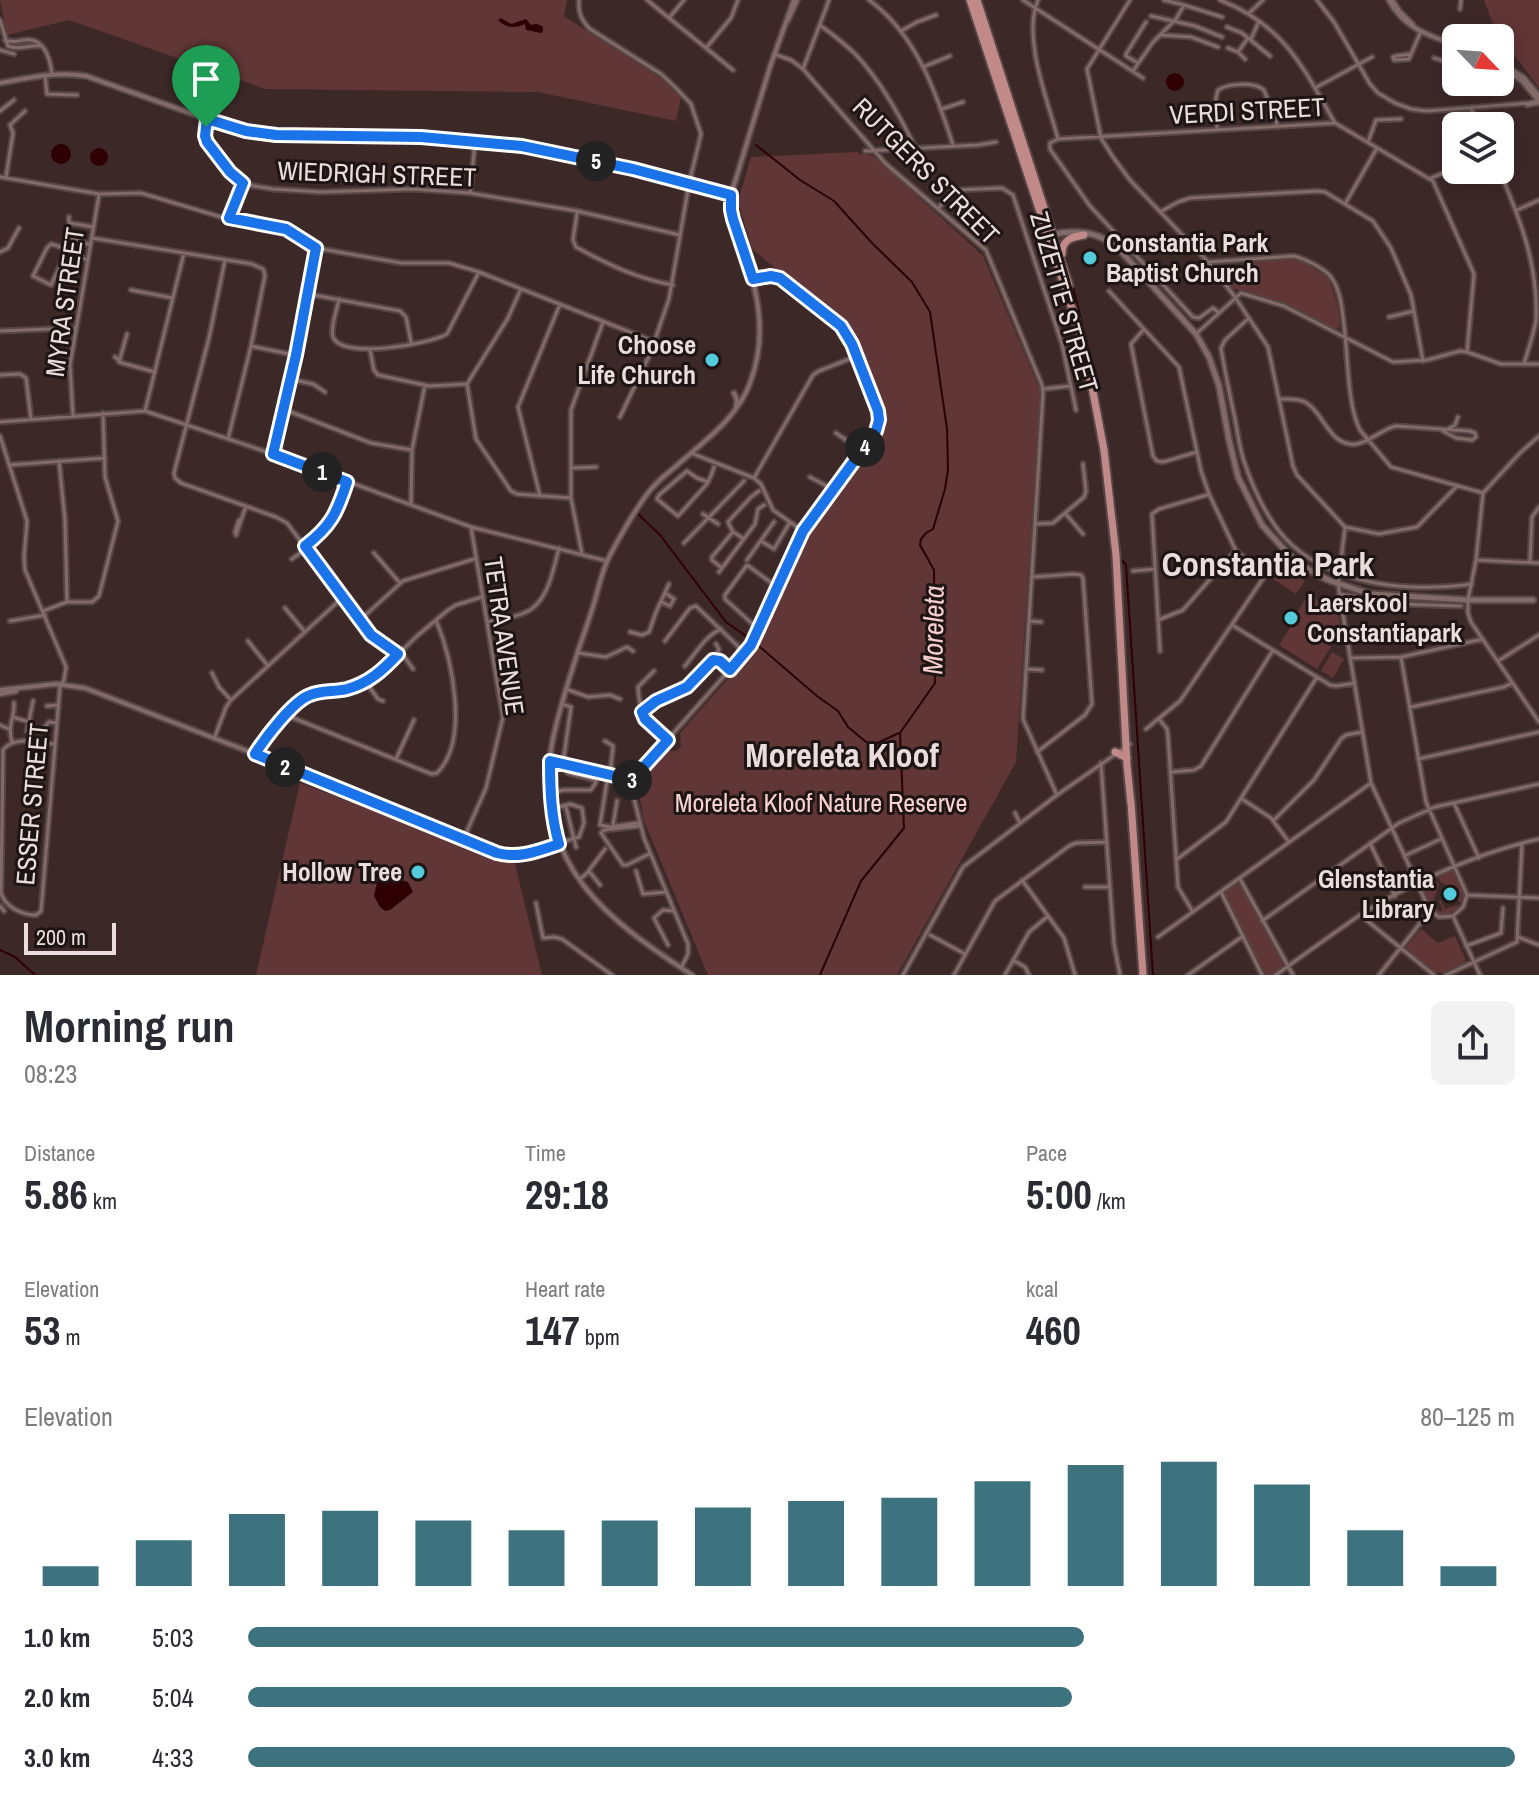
<!DOCTYPE html>
<html lang="en">
<head>
<meta charset="utf-8">
<style>
  :root { --surface:#fff; --page:#f2f2f3; --text:#2b2b33; --muted:#7c7c81; --accent:#3d737f }
  body { margin:0; font-family:"Archivo Narrow",sans-serif; background:var(--page); color:var(--text); height:100vh; display:flex; flex-direction:column; font-size:30px; white-space:nowrap }
  * { box-sizing:border-box; margin:0 }
  p { font-size:26px; color:var(--muted) }
  .icon { flex:none; width:44px; height:44px; fill:none; stroke:currentColor; stroke-width:2; stroke-linecap:round; stroke-linejoin:round }
  .map { position:relative; height:975px; overflow:hidden }
  .side { display:flex; flex-direction:column; background:var(--surface); flex:1 }
  .side>* { flex:none }
  .needle { width:52px; rotate:115deg }
  .fabs { position:absolute; left:1442px; top:24px; display:grid; gap:16px }
  .fabs a { display:grid; place-items:center; width:72px; height:72px; border-radius:12px; background:var(--surface); box-shadow:0 4px 20px #0003; font-size:40px }
  .scale { position:absolute; left:24px; bottom:20px; width:92px; box-sizing:border-box; padding-left:8px; border:4px solid #ebdddd; border-top:0; font-size:22px; line-height:28px; white-space:nowrap; color:#ebdddd; -webkit-text-stroke:6px #1d1414; paint-order:stroke }
  .pin { position:absolute; display:grid; place-items:center; width:68px; height:68px; color:#fff; margin:-82px -34px; border-radius:50% 50% 50% 0; rotate:-45deg; box-shadow:0 0 8px #0007 }
  .pin .icon { rotate:45deg }
  .km { position:absolute; width:40px; height:40px; margin:-20px; border-radius:50%; background:#222; color:#fff; font-size:22px; line-height:40px; text-align:center }
  .round { display:grid; place-items:center; flex:none; width:84px; height:84px; border-radius:12px; background:var(--page) }
  .headline { display:flex; align-items:center; justify-content:space-between; height:136px; padding:0 24px }
  h1 { font-size:44px; font-weight:800; line-height:60px }
  .stats { display:grid; grid-template-columns:repeat(3,1fr); gap:12px; height:136px; padding:8px 24px }
  .stats div { display:grid; align-content:center }
  .stats b { font-size:40px; font-weight:800 }
  .stats small { font-size:22px; font-weight:400 }
  .stats p { font-size:22px }
  .chart { height:224px; padding:16px 24px }
  .chart p { display:flex; justify-content:space-between }
  .chart svg { width:100%; height:144px; margin-top:8px; stroke:var(--accent); stroke-width:6 }
  ul { padding:0 24px; list-style:none; font-size:26px }
  li { display:grid; grid-template-columns:128px 96px 1fr; align-items:center; height:60px }
  li i { height:20px; border-radius:10px; background:var(--accent) }
  .map>svg:first-child { display:block }
</style>
</head>
<body>
<div class="map">
<svg width="1539" height="975" viewBox="0 0 1539 975">
  <rect width="100%" height="100%" fill="#3d2828"/>
  <path fill="#613636" d="M0,0H567L564,16L682,92L676,121L538,92L265,89L69,20L7,35Z
    M1484,0H1539V88L1495,30Z
    M857,152L860,154H868L875,157L983,256L1040,390L1016,762L897,975H708L644,821L637,782L664,751H677L681,746L680,733L753,651L808,531L879,432L881,426L882,412L848,328L752,249L738,202L751,157Z
    M1298,259L1328,277L1337,302L1340,326L1335,330L1282,302L1231,288L1227,283L1228,279L1252,277L1251,261Z
    M1279,564L1305,581L1296,594L1270,577Z
    M1311,596L1338,613L1340,625L1327,644L1331,647L1317,669L1279,645L1298,615L1297,613L1305,599L1308,601Z
    M1332,652L1344,659L1333,678L1321,671Z
    M300,783L515,864L542,975H256Z
    M1449,871L1454,872L1464,892L1463,904L1458,901L1459,890C1452,887 1439,885 1438,876Z
    M1434,879L1439,885L1433,902L1436,910L1438,909L1440,912L1443,910L1439,901L1441,900L1445,909L1457,905L1460,909L1452,913L1450,910L1451,914C1432,918 1426,902 1421,887L1423,883Z
    M1236,883L1241,886L1283,964L1282,969L1274,975H1264L1225,896L1226,890Z
    M1421,929L1438,943L1455,936L1465,958V963L1442,973L1435,972L1407,949V946Z"/>
  <path fill="#2e0003" d="M501,18L511,24L526,19L531,25C536,23 539,24 543,27V31L541,33L526,30L525,24C515,29 506,28 498,20Z
    M1166 82a9 9 0 1 1 18 0a9 9 0 1 1-18 0Z
    M51 154a10 10 0 1 1 20 0a10 10 0 1 1-20 0Z
    M90 157a9 9 0 1 1 18 0a9 9 0 1 1-18 0Z
    M393,878L408,882L413,892L390,910L385,911L380,907L374,896L377,882Z"/>
  <g fill="none" stroke-linecap="round" stroke-linejoin="round">
    <path stroke="#2e0003" stroke-width="2" d="M756,145L800,180L834,201L872,243L912,282L930,312L947,429L948,469L945,489L933,529L926,533L921,539L920,545L934,570L935,683L900,733L904,828L861,881L820,975
      M1065,256L1089,351L1102,417L1113,488L1120,558L1126,565L1153,975
      M636,512L660,535L726,622L753,641L817,696L838,711L848,727L871,746L899,733
      M0,950L15,957L35,975"/>
    <defs>
      <path id="minor" d="M579,0C578,12 581,20 590,29L661,74L673,85L691,104L701,134L689,184L669,299L650,354L620,417
        M647,0L733,70
        M869,0C916,34 936,92 953,145
        M1023,0L1143,78
        M1038,0C1022,38 1048,101 1058,139
        M1130,0L1087,69L1101,138L1113,157L1130,180L1208,262L1235,297L1268,347L1293,466L1297,475L1345,527L1379,534L1417,527L1457,486
        M1164,0L1184,5
        M1220,0C1284,25 1303,67 1335,123
        M1317,0L1334,22L1370,84L1378,93L1395,103L1411,109L1427,111L1529,103L1538,101
        M1460,9L1461,0
        M1248,14L1263,0
        M1151,16L1195,26L1222,37
        M669,18L684,0
        M0,20L8,46C20,51 29,44 42,46
        M820,25C833,35 847,45 858,57C881,82 901,118 915,147
        M1227,27L1242,33L1270,56
        M901,31L917,22L936,15
        M1160,35L1191,37L1218,47
        M1251,39L1259,21
        M5,40C13,43 16,41 25,40C44,38 50,58 52,74
        M706,48L731,18L738,0
        M1228,48L1238,52L1248,38
        M0,50L14,54
        M1238,52L1245,59
        M774,54L791,60L803,69L886,164L986,250L1042,385L1043,393L1023,719L1057,795
        M1411,54L1396,56L1393,57L1394,60L1409,59L1421,31
        M1434,58L1456,65
        M1138,63L1126,56V54L1146,22
        M923,67L950,56
        M803,69L829,0
        M1133,71L1153,42L1176,19L1184,5L1222,17
        M45,75L47,94L77,95
        M1315,88L1372,57
        M1527,105L1539,103
        M1471,108L1479,126
        M942,109L963,102
        M0,111L14,100
        M207,119L205,136L207,142L230,172L243,183L254,186L273,189L321,192L413,189L470,193L577,211L680,235
        M1217,129L1216,98L1218,90C1229,83 1254,82 1264,90L1278,127
        M1058,139L1335,123L1433,181L1474,274L1467,352
        M1058,139L1050,143V149L1090,206L1193,317L1199,318L1213,308L1219,313
        M1368,142L1376,120L1401,119
        M865,151L978,145L996,142
        M1499,170C1520,218 1539,267 1536,321C1533,336 1528,350 1524,364
        M0,177L99,194L141,193L221,217L281,227L316,248L401,263H449L479,272L655,342
        M6,177L13,133L10,125L25,111
        M1431,178L1456,168
        M470,193L475,143
        M1345,204L1377,148
        M938,209L951,192L956,190L1002,188L1013,195L1062,344L1076,410
        M1517,210L1539,200
        M1160,212L1178,202L1190,198L1318,191L1325,192L1373,221L1391,248L1411,295L1423,361
        M577,213L573,240L576,247C607,264 638,279 673,285
        M69,217V222L70,223L93,227
        M230,217L243,183
        M68,236L90,245
        M92,238L252,264L263,269L265,275L251,346L228,439
        M0,252L8,248L19,228
        M72,252L63,260L51,285L33,276L47,248L51,244L58,246L87,260
        M225,260L209,338L174,473L175,478L181,483L276,517L287,523L371,635L398,654
        M1208,262L1294,256C1305,259 1324,268 1331,277C1341,291 1342,309 1344,325C1348,354 1347,405 1360,430L1391,467L1483,493
        M131,290L173,298
        M1109,291L1179,367L1201,471L1209,494L1236,551L1266,575
        M308,294L400,311L406,317L411,342
        M339,299C337,310 330,327 333,337C342,360 430,344 447,334L479,272
        M1389,317L1414,311
        M1249,318L1225,340L1221,348C1225,372 1230,396 1235,419C1238,435 1240,452 1246,467C1256,495 1270,525 1292,545C1339,587 1412,592 1472,584
        M1144,329L1131,344L1153,456L1157,461L1163,462L1197,452
        M0,331L75,328
        M1196,334L1241,293L1284,306L1393,362L1427,360L1460,351L1467,352L1501,364H1539
        M251,346L294,355
        M370,350L374,370L378,375L429,386L467,384L508,318L520,291
        M115,357L122,363L155,372
        M119,362L127,334
        M0,375L20,374L26,378L31,419
        M290,379L313,384L325,392
        M467,384L476,439L511,491L517,494L571,498
        M1043,389L1070,386
        M1280,399C1288,399 1297,398 1305,402C1324,412 1329,447 1356,444C1370,442 1382,429 1396,426L1470,431L1475,433L1476,437
        M283,409L371,443L412,450
        M145,411L184,253
        M73,416L70,365L99,195
        M0,422L145,411L273,454L471,527L607,561
        M1448,429L1455,425L1458,417
        M1443,431L1456,438L1472,440L1476,437
        M836,433L862,451
        M0,436L27,521L24,557L25,570L66,667L64,680L60,687L41,911L36,915C22,915 5,907 1,893L3,750C14,735 38,743 55,744
        M1539,436L1520,453L1483,493L1476,560L1468,600V613L1471,622L1539,722
        M691,453L754,478L761,484L773,510L803,531
        M273,454L296,355L316,248
        M59,461L65,520L67,601
        M9,465L105,458
        M571,468L596,467
        M810,477L834,490
        M754,478L813,375L819,371L857,356
        M708,482L697,478L687,471L659,495L657,499L678,516L706,485C710,479 712,474 714,467
        M540,496L518,407L560,304
        M411,504L412,450L425,385
        M1065,513L1083,534
        M703,514L718,524
        M1035,524L1053,523L1084,497L1086,491L1083,464
        M1345,528L1338,584L1371,783L1429,909L1439,917L1453,916
        M235,532L239,520
        M236,535L246,506
        M744,539L733,532L728,522L751,497L759,491
        M761,541L774,549L790,522
        M684,543L744,481
        M305,546C331,526 337,512 347,482
        M374,553L400,583
        M582,554L571,498V410L603,322
        M292,559L307,548
        M747,560L774,522
        M1476,560L1539,563
        M1530,561L1532,517L1539,507
        M722,568L712,560V557L732,533
        M1133,571L1155,569
        M719,572L755,524L758,509L764,505
        M1033,577L1074,574L1081,575L1083,578L1092,704L1085,715L1037,752
        M1339,594L1397,604L1461,606
        M662,602L670,606L674,599L665,593
        M285,608L305,632
        M43,611L67,602H92L99,596L118,521L105,477L103,413
        M360,620L403,581L474,559
        M1158,620L1183,610L1234,552
        M10,621L45,615
        M1029,621L1041,622
        M487,622C499,619 513,618 524,613C548,604 553,570 559,548
        M1232,625L1330,685L1336,686L1355,683
        M758,629L725,599V595L747,565L777,587
        M630,632L642,635L649,632L656,612L669,584
        M248,641L268,666
        M665,641L690,608L696,606L745,653
        M1160,651L1152,514L1159,509L1207,495
        M401,652L413,669
        M578,653L606,657L627,647L633,651
        M1401,657L1426,802L1467,895L1463,907L1453,916
        M715,658L719,649L716,644
        M1352,658L1401,657L1483,639
        M1498,661L1539,635
        M685,666C695,654 706,635 721,629
        M1026,669L1042,670
        M654,671L638,687C640,718 646,720 668,740
        M212,673L219,687L231,700
        M365,681L378,699L383,701
        M566,689L588,697L610,695L620,699
        M562,704L571,707L564,756
        M47,706L58,705
        M1411,707L1504,687L1512,683
        M642,712L656,701L687,687L713,660L720,661L730,670
        M286,715L424,771L432,774L437,773C470,740 452,659 436,620
        M13,717L29,722
        M1159,719L1167,729L1168,736L1178,887L1193,912
        M0,725L9,729
        M44,728L49,722L57,723
        M1146,729L1180,701L1283,549
        M27,731L33,701
        M214,739L226,707L231,700L343,597
        M605,741L613,746L610,775
        M12,742C7,723 15,719 14,703
        M256,753L276,726L307,695L348,688L376,676L417,636L448,610L456,605L482,597
        M396,759L414,720
        M1418,759L1539,732
        M550,761L617,777L628,784L632,791L644,838L688,944V954L681,968
        M1101,763L1114,944L1120,975
        M1171,772L1194,770L1201,766L1273,650
        M607,781L600,825L610,827L638,823
        M628,784L749,648L803,531L872,438C878,427 880,418 877,406L857,356L844,330L837,322L780,278L771,276L753,279
        M551,794L563,790H591L596,782V780L568,773
        M1242,799L1271,818L1289,842
        M1454,803L1479,858
        M566,807L576,847
        M552,809L570,804L582,808L584,823L579,837L562,842
        M1015,813L1020,823
        M1274,820L1314,780L1341,739L1346,735L1362,732
        M613,825L617,801
        M640,826L604,830L601,833L623,865H627L649,854
        M464,838L486,788L503,717L471,527
        M1370,843L1395,896
        M1404,856L1441,839
        M1176,860L1226,822L1317,677
        M589,871L600,885
        M636,871L643,894L666,892
        M580,879L587,873L605,849
        M1240,879L1293,975
        M1022,880L1064,938L1075,975
        M1085,887H1110
        M1221,892L1262,975
        M1467,895L1539,898
        M536,903L543,938L554,937L562,939L612,975
        M0,906L4,911
        M1360,915L1434,975
        M1453,916L1480,975
        M1262,921L1399,823L1435,807L1539,784
        M930,935L965,954
        M1158,937L1371,783
        M1518,937L1539,945
        M668,945L654,918L663,910L674,911
        M1466,946L1501,933L1503,908
        M1013,960L1025,967L1029,975
        M903,975L963,867L1057,795L1130,744
        M954,975L995,901L1069,846L1076,843L1107,842
        M1005,975L1029,932L1048,916
        M1188,975L1243,936
        M1276,975C1303,955 1330,936 1357,917C1407,884 1480,852 1539,839
        M1379,975L1429,912
        M1446,975L1517,942L1522,844"/>
      <path id="tertiary" d="M1389,0C1404,28 1427,35 1456,45
        M1392,0L1400,12L1413,25
        M788,20L797,0
        M1500,62L1524,78L1539,96
        M1500,65L1522,81L1538,100
        M0,83C29,78 56,71 86,76L207,119L260,134L421,137L522,146L633,169L731,195
        M734,393L737,400L736,408
        M0,690L56,684L85,688L255,754L497,853C519,859 538,851 559,844
        M0,694L16,691
        M692,975C605,918 536,867 551,750C556,717 568,684 578,651C584,634 590,617 595,600C599,586 602,572 608,559C619,538 631,516 645,497C653,485 664,476 675,467C703,442 737,419 750,383C768,336 758,292 743,247C738,229 729,214 731,195L770,67L794,0"/>
      <path id="secondary" d="M1050,235C1074,229 1098,231 1118,248L1196,334L1209,357L1219,386L1229,440L1238,477L1262,525L1290,556L1304,567L1328,580L1370,594L1468,600H1533"/>
      <path id="primary" d="M970,0L1079,330L1093,392L1104,450L1116,555L1127,765L1131,804
        M977,0L1069,285
        M1062,254C1062,240 1071,237 1084,235
        M1115,752L1127,758
        M1131,802L1143,975"/>
    </defs>
    <use href="#minor" stroke="#574646" stroke-width="7"/>
    <use href="#tertiary" stroke="#574646" stroke-width="8"/>
    <use href="#secondary" stroke="#574646" stroke-width="9"/>
    <use href="#primary" stroke="#574646" stroke-width="11"/>
    <use href="#minor" stroke="#826a69" stroke-width="3"/>
    <use href="#tertiary" stroke="#826a69" stroke-width="4"/>
    <use href="#secondary" stroke="#826a69" stroke-width="5"/>
    <use href="#primary" stroke="#c18a89" stroke-width="7"/>
  </g>
  <g fill="none" stroke-linecap="round" stroke-linejoin="round">
    <defs>
      <path id="route" d="M207,119L246,131L276,135L421,137L522,146L633,169L731,195V210L733,219L753,279L771,276L780,278L841,326L852,344L878,411L879,420L876,431L803,531L751,645L730,670L720,661L713,660L687,687L656,701L642,712L645,719L668,740L628,784L615,776L550,761C550,789 551,817 559,844C538,851 519,859 497,853L255,754C265,738 293,701 310,695C321,690 335,692 347,689C369,683 383,670 398,654L371,635L305,546C331,526 337,513 347,482L273,454L296,355L316,248L286,229L229,218L243,183L230,172L207,142L205,136Z"/>
    </defs>
    <use href="#route" stroke="#fff" stroke-width="16"/>
    <use href="#route" stroke="#1a73e8" stroke-width="10"/>
  </g>
  <g fill="#53cbdb" stroke="#1d1414" stroke-width="3">
    <circle cx="1090" cy="258" r="8"/>
    <circle cx="712" cy="360" r="8"/>
    <circle cx="1291" cy="618" r="8"/>
    <circle cx="418" cy="872" r="8"/>
    <circle cx="1450" cy="894" r="8"/>
  </g>
  <g text-anchor="middle" stroke-width="6" stroke-linejoin="round" paint-order="stroke">
    <g font-size="26" fill="#ebdddd" stroke="#1d1414">
      <text transform="translate(1247 111) rotate(-3)" y="9">VERDI STREET</text>
      <text transform="translate(926 171) rotate(45)" y="9">RUTGERS STREET</text>
      <text transform="translate(377 174) rotate(2)" y="9">WIEDRIGH STREET</text>
      <text transform="translate(65 302) rotate(-82)" y="9">MYRA STREET</text>
      <text transform="translate(1064 302) rotate(74)" y="9">ZUZETTE STREET</text>
      <text transform="translate(504 636) rotate(82)" y="9">TETRA AVENUE</text>
      <text transform="translate(32 804) rotate(-85)" y="9">ESSER STREET</text>
    </g>
    <g font-size="26" font-weight="bold" fill="#ebdddd" stroke="#1d1414" text-anchor="end">
      <text x="1106" y="252" text-anchor="start">Constantia Park<tspan x="1106" dy="30">Baptist Church</tspan></text>
      <text x="696" y="354">Choose<tspan x="696" dy="30">Life Church</tspan></text>
      <text x="1307" y="612" text-anchor="start">Laerskool<tspan x="1307" dy="30">Constantiapark</tspan></text>
      <text x="402" y="881">Hollow Tree</text>
      <text x="1434" y="888">Glenstantia<tspan x="1434" dy="30">Library</tspan></text>
    </g>
    <g font-size="26" fill="#f9d1d0" stroke="#1d1414">
      <text x="821" y="812">Moreleta Kloof Nature Reserve</text>
    </g>
    <g font-size="28" font-style="italic" fill="#f7cfce" stroke="#1d1414">
      <text transform="translate(933 630) rotate(-89)" y="10">Moreleta</text>
    </g>
    <g font-size="34" font-weight="bold" fill="#ebdddd" stroke="#1d1414">
      <text x="1268" y="576">Constantia Park</text>
      <text x="842" y="767">Moreleta Kloof</text>
    </g>
  </g>
</svg>
<div class="fabs">
<a><svg class="needle" viewBox="-14 -14 28 28"><path d="M0-13l5 13h-10z" fill="#e53935"/><path d="M0 13l5-13h-10z" fill="#7c7c81"/></svg></a>
<a><svg class="icon" aria-label="layers" viewBox="0 0 24 24"><path d="M12 4l9 5-9 5-9-5zM3 14l9 5 9-5"/></svg></a>
</div>
<div class="scale">200 m</div>
<div class="pin" style="left:206px;top:127px;background:#1e9e55"><svg class="icon" aria-label="arrive" viewBox="0 0 24 24"><path d="M6 21V4h12l-3 4 3 4H6"/></svg></div>
<b class="km" style="left:322px;top:472px">1</b>
<b class="km" style="left:285px;top:767px">2</b>
<b class="km" style="left:632px;top:780px">3</b>
<b class="km" style="left:865px;top:447px">4</b>
<b class="km" style="left:596px;top:161px">5</b>
</div>
<section class="side">
<div class="headline"><div><h1>Morning run</h1><p>08:23</p></div><a class="round"><svg class="icon" aria-label="share" viewBox="0 0 24 24"><path d="M12 15V3M7 8l5-5 5 5M5 13v7h14v-7"/></svg></a></div>
<div class="stats">
<div><p>Distance</p><b>5.86<small> km</small></b></div>
<div><p>Time</p><b>29:18</b></div>
<div><p>Pace</p><b>5:00<small> /km</small></b></div>
</div>
<div class="stats">
<div><p>Elevation</p><b>53<small> m</small></b></div>
<div><p>Heart rate</p><b>147<small> bpm</small></b></div>
<div><p>kcal</p><b>460</b></div>
</div>
<div class="chart"><p><span>Elevation</span>80–125 m</p>
<svg viewBox="0 0 160 44" preserveAspectRatio="none"><path d="M5 44V38M15 44V30M25 44V22M35 44V21M45 44V24M55 44V27M65 44V24M75 44V20M85 44V18M95 44V17M105 44V12M115 44V7M125 44V6M135 44V13M145 44V27M155 44V38"/></svg>
</div>
<ul>
<li><b>1.0 km</b>5:03<i style="width:66%"></i></li>
<li><b>2.0 km</b>5:04<i style="width:65%"></i></li>
<li><b>3.0 km</b>4:33<i style="width:100%"></i></li>
</ul>
</section>
</body>
</html>
